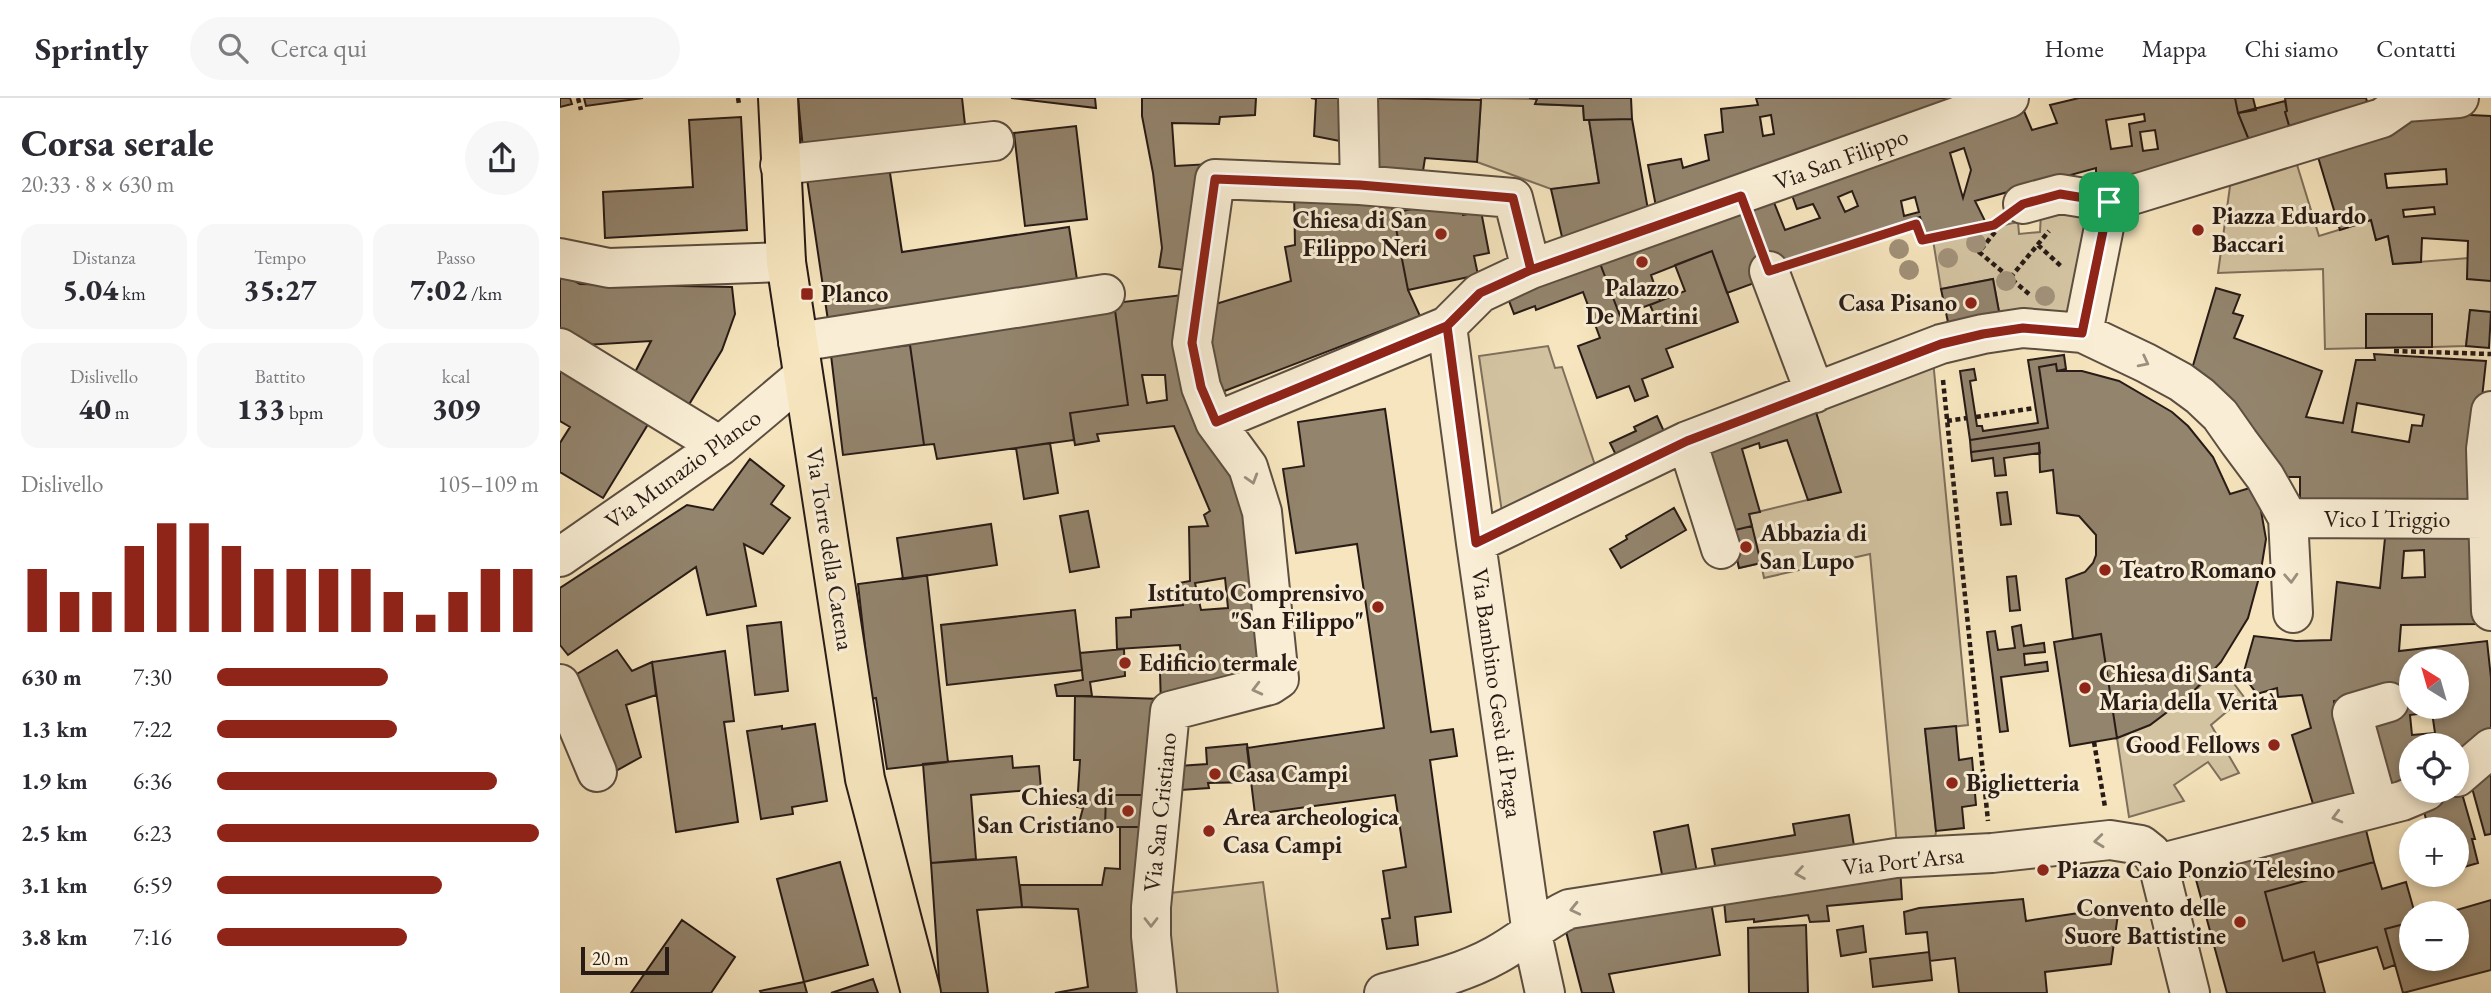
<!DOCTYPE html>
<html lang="it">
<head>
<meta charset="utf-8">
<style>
  :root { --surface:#fff; --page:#f7f7f7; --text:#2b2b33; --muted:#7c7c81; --line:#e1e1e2; --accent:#8f2418 }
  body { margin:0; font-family:"EB Garamond",serif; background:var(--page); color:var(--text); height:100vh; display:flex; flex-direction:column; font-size:26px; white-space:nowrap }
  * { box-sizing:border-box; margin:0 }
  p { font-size:23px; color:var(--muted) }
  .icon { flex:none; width:38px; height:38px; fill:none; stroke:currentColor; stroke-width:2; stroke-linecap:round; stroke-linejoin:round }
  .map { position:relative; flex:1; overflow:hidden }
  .details { display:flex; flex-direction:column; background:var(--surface); width:560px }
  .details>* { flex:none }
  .needle { width:46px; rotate:323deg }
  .buttons { position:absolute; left:1839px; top:551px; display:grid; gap:14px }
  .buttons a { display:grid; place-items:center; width:70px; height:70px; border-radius:50%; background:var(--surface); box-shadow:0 4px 10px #0003; font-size:35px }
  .scale { position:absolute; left:21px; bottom:18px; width:88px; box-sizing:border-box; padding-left:7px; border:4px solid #281b16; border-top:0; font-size:19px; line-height:24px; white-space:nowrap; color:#281b16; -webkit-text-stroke:5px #f9eed5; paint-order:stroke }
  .pin { position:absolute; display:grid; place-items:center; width:60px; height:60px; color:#fff; margin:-30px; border-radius:14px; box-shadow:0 4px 10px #0006 }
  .round { display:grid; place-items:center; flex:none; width:74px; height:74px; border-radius:37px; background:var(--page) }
  .overview { display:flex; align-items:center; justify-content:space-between; height:119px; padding:0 21px }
  h1 { font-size:38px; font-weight:800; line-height:52px }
  .metrics { display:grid; grid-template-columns:repeat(3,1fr); gap:10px; height:119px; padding:7px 21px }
  .metrics div { display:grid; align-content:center; border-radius:18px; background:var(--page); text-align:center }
  .metrics b { font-size:30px; font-weight:800 }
  .metrics small { font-size:19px; font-weight:400 }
  .metrics p { font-size:19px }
  .chart { height:196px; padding:14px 21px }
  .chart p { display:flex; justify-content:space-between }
  .chart svg { width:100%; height:126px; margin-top:7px; stroke:var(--accent); stroke-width:6 }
  ul { padding:0 21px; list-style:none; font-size:23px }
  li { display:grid; grid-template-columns:112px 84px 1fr; align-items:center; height:52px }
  li i { height:18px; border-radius:9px; background:var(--accent) }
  header { display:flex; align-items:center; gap:42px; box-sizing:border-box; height:98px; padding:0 35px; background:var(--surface); border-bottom:2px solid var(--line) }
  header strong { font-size:33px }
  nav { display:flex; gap:38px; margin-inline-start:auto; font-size:24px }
  .search { width:490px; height:63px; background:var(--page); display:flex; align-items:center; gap:18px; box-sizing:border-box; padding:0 24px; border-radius:38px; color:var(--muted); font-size:26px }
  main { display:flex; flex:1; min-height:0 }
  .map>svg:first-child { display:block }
</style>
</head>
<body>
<header>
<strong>Sprintly</strong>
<div class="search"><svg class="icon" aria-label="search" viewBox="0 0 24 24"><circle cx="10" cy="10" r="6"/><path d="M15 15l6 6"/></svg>Cerca qui</div>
<nav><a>Home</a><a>Mappa</a><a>Chi siamo</a><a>Contatti</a></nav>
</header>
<main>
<section class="details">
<div class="overview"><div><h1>Corsa serale</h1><p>20:33 · 8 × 630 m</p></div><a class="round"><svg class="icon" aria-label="share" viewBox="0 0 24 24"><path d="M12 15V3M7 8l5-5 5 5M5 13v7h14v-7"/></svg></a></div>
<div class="metrics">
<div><p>Distanza</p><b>5.04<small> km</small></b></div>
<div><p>Tempo</p><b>35:27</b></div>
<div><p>Passo</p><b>7:02<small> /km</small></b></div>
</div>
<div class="metrics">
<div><p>Dislivello</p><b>40<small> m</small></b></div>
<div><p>Battito</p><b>133<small> bpm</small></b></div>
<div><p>kcal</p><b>309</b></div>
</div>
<div class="chart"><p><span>Dislivello</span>105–109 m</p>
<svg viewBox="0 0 160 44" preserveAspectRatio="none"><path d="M5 44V22M15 44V30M25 44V30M35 44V14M45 44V6M55 44V6M65 44V14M75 44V22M85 44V22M95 44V22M105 44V22M115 44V30M125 44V38M135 44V30M145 44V22M155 44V22"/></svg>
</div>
<ul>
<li><b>630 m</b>7:30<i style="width:53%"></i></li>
<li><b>1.3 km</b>7:22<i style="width:56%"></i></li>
<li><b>1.9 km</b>6:36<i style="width:87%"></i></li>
<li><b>2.5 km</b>6:23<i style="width:100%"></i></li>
<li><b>3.1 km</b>6:59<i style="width:70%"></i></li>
<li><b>3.8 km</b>7:16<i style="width:59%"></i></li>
</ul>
</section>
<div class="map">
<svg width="1931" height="895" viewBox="0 0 1931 895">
  <rect width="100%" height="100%" fill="#f6e5be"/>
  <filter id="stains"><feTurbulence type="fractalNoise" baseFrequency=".00286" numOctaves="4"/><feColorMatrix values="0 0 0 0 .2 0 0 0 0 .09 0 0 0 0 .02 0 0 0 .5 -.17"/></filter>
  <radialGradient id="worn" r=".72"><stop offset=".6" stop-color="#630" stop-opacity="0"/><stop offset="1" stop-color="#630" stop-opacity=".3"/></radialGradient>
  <path fill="#d3c3a1" stroke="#7e6f5c" stroke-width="2" d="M921,0L977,1L976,6L1023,8L1024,22H1029L1039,85L991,91L917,64Z
    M1734,57L1759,138L1811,122L1816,142L1828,138L1833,166L1909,160L1931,183V214L1910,212L1906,248L1872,249L1871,216H1806V250L1765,251L1763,171L1658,175L1671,81Z
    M1536,109L1516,220L1440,219L1433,181L1381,191L1373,142L1458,124L1459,136L1480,134L1481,115Z
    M988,248L995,270L1002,269L1037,373L943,421L919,258Z
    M1373,262L1408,627L1365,632L1376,733L1375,741L1337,748L1310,456L1204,480L1201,465L1179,470L1171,433L1192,428L1189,416L1281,394L1254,308Z
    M1656,571L1669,579L1684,599L1651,627L1679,675L1661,682L1648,664L1614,687L1624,703L1569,719L1557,640C1595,624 1629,603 1656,571Z
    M703,784L718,895H609L602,796Z"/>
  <path fill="#93846d" stroke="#281b16" stroke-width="2" fill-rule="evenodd" d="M0,0H10L12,6L0,9Z
    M24,0H83L26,8Z
    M238,0H402L405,27L243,51Z
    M451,0H535L536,10Z
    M582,0H696L695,17L660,19L659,26L612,25L615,68L651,66L632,173L599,169L602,150L593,75L582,18Z
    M751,0H791L785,44L754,38L756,1Z
    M813,0L921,2L917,64L865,60L861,86L814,84Z
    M969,0H1071L1072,21L1024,22L1023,8L975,6L977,1Z
    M1196,0H1415L1098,119L1088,67L1121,61L1123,70L1149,62L1145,37L1163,34L1161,11L1198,7ZM1211,17L1214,36L1203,38L1200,19Z
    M1519,0H1675L1678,15L1693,52L1536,97V70L1415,103L1427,127L1366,140L1360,119L1347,123L1348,126L1327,134L1211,170L1186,102L1209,92L1225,132L1260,120L1253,106L1237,111L1228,86L1461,6L1472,32L1497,25L1490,7ZM1584,16L1585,23L1569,26L1572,48L1551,51L1546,22ZM1595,32L1598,51L1583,53L1580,34ZM1404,50L1411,72L1403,100L1390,55ZM1292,93L1298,108L1285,114L1278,99ZM1355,99L1359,114L1344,118L1341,103Z
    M1675,0H1693L1696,12L1678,15Z
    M1725,0H1806L1811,18L1733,41L1725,14L1727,13Z
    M1725,3L1727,13L1725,14L1733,41L1693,52L1678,15Z
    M1889,16L1931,18V183L1907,181L1908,143L1862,140L1861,164L1833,166L1828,138L1816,142L1811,122L1780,132L1755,49L1827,24ZM1886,71L1887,86L1827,90L1825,76ZM1874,109L1875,116L1844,119L1843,112Z
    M181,19L187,132L45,140L43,94L133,89L129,22Z
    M1072,21L1090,123L1005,152L991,91L1039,85L1029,22Z
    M516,28L527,121L465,128L454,35Z
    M328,62L342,154L509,129L518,188L270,236L246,74Z
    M734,92L830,99L848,192L860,218L654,297L646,209L731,183L725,149L735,147Z
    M900,101L903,117L921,113L929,155L914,158L918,177L848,192L833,115Z
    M1180,108L1208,180L1167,195L1152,153L1091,177L1100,203L1060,218L1038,160Z
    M1152,153L1178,224L1106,251L1113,269L1082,281L1088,298L1075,303L1069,288L1037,300L1018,248L1040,240L1023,194L976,212L975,208L954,216L946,195L1038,160L1060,218L1073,213L1077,223L1094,216L1090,207L1125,193L1115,167Z
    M0,175L20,186L172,189L175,216L162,252L122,318L70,284L91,243L8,248L0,243Z
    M1433,181L1440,219L1389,229L1381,191Z
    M1656,190L1680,197L1673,215L1683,218L1674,240L1762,273L1746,319L1783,325L1796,262H1815L1814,256L1926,263L1922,300L1918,413L1740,404V379H1722L1629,281ZM1797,305L1864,317L1862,328L1852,327L1849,344L1792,334Z
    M631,196L695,451L711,580L601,608L600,574L622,571L620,547L557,551L556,520L571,519V512L623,507L619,485L630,483L629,429L648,428L644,417L650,413L614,328L537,336L539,343L515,347L510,315L568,307L554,205ZM582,277H605L607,302L587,305ZM665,480L668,510L641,512L635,485Z
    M554,205L568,307L510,315L514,342L377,361L374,346L364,347L350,247L326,250L324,238Z
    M1910,212L1931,214L1929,250L1906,248Z
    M1806,216H1872V249L1806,250Z
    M350,247L364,347L283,357L271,257Z
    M1504,257L1506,271L1497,273L1496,266L1479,269L1488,330L1410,342L1400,273L1414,271L1416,282L1410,283L1417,328H1422L1423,333L1478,325L1468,262Z
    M1496,266L1497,273H1522L1559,283L1612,314L1628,328L1653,359L1670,396L1693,389L1700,407L1706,441L1701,472L1688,520L1661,564L1631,596L1590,627L1557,640L1541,536L1513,541L1506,481L1525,474L1533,465L1536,457V437L1519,418L1497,415L1493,372L1480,374L1479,345L1411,354L1410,342L1488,330L1479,269Z
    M0,268L90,323L43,400L0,374V345L10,329L0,323Z
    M1254,308L1281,394L1248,402L1227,342L1200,350L1199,345L1182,351L1200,414L1189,416L1192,428L1171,433L1145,342Z
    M825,311L871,634L893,631L897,658L870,662L891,814L855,819L858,847L827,851L822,821L830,820L823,773L846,769L835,697L695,716L687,650L824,630L797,446L736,455L723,371L744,368L738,324Z
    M1097,318L1106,338L1058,361L1050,345L1076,333L1074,329Z
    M490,345L498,395L464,401L456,350Z
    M1479,345L1480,355L1444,360L1446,377L1435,378L1433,360L1412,363L1411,354Z
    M190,361L224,388L211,406L230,420L203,456L184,446L196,508L147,517L136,469L8,557L0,547V490L127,407L153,412Z
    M1447,394L1451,426L1441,427L1437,395Z
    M1114,410L1126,432L1061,470L1050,451L1067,441L1066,438Z
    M528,413L539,469L510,474L500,418Z
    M431,426L437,467L343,481L337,440Z
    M1914,426L1917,526L1841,527L1839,553L1927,543L1931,580V643L1897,650V648H1852V691L1819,700L1800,619L1840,592L1774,603L1777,633L1813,702L1757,719L1732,637L1751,630L1742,597L1718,599L1717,590L1697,596L1683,577L1694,538L1736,543L1771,542L1777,484L1820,490L1826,430ZM1864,452L1865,479L1842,480L1844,453ZM1852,564H1897V609H1852ZM1872,614L1875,635L1852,637L1850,617Z
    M1192,428L1201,465L1179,470L1171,433Z
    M367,477L388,664L327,671L316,600L311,601L298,486Z
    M1456,478L1460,512L1450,513L1447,479Z
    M515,512L522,572L387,587L381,527Z
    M221,524L228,593L195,597L187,528Z
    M1461,527L1464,548L1484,545L1485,554L1464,556L1465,567L1487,564L1488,573L1441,579L1448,633L1440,634L1427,534L1435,533L1438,552L1455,550L1452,529Z
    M1541,536L1557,640L1510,648L1494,544Z
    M564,551L565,578L530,584L532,598H497L495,587L523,582L520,555Z
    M57,552L72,573L92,564L96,597L66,607L81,659L45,679L7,582Z
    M165,553L174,623L164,624L178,724L116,734L92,564Z
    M515,598L601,601L590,697H546L545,729L519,725L523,710L517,709L520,662H514Z
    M255,626L267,703L232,709L233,716L201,721L187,633L222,628V631Z
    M1396,628L1399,662L1412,660L1416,707L1402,709L1404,730L1376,733L1365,631Z
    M687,646L692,684L648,685L649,690L621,692L619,668L647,666L646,650Z
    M452,658L453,670L479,668L481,691L411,697L416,761L371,765L363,666Z
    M1931,664V736L1925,737L1909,679Z
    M1901,692L1915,741H1912L1918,765L1897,771V732H1869L1861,703Z
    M546,697H590V729H545Z
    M1289,717L1295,754L1157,778L1152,751L1235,737L1233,726Z
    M1803,720L1814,764L1705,794L1723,863L1754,854L1765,895H1667L1632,767Z
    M1128,727L1138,780L1104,787L1094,734Z
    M560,729H590L591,895H495L528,889L518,811L462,809L460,787H542L545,770L560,771Z
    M456,759L462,809L417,812L428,895H380L371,765Z
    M280,764L308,867L244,884L217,781Z
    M1814,764L1822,791L1846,784L1855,816H1852V824L1825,831L1835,867L1824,871L1817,849L1757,865L1754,854L1723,863L1705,794Z
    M1340,769L1342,801L1267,808L1269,823L1250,824L1248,817L1194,824V821L1166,824L1163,792Z
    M1150,798L1160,857L1049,876L1054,895H1022L1003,822Z
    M1463,801L1466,823L1559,809L1551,866L1485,874L1487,895H1399L1395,860L1370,863L1367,834L1346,836L1344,814L1359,810Z
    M1931,802V872L1843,895L1825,831L1852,824V861H1897V816H1883Z
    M122,822L175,859L151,895H71Z
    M1246,827L1248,895H1189L1188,830Z
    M1303,828L1306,854L1281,858L1277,832Z
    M1369,854L1372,882L1313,889L1310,861Z
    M313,881L318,895H271Z
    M244,884L247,895H201L200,893Z"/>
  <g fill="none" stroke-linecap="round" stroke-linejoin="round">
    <defs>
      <path id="minor" d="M798,0L800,87
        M1840,0L1845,4L1899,0
        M220,67L434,43
        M1463,106L1500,96L1549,104
        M0,160L49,170L226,164
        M1209,173L1255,295
        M887,228L916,445L972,836L985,895
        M1523,235L1549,104L1822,20L1845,4
        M238,244L545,196
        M0,250L160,348
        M1931,313L1926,351L1931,513
        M655,324L887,228L920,195L971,171L1449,0
        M1127,343L1161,451
        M1728,420L1926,421
        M916,445L1127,343L1381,246L1423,236L1463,230L1523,235L1586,265L1621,284L1640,298L1660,317L1679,344L1705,379L1728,420L1733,515
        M0,459L160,348L243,278
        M0,586L37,674
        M1897,679L1931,650
        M1818,709L1792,615L1829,604
        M1598,766L1842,703L1866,693
        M597,895L591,838V809L610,613L710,587L719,581L702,414L688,369L655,324L641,289L632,245L655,81L800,87L953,100L971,171
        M824,895C862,885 902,876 936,857C962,843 983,823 1009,811L1336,760L1432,755L1550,742L1581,747L1591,755L1598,766L1630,895"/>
      <path id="major" d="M218,0L226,164L305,681L361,895"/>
    </defs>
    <use href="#minor" stroke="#5c4e40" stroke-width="42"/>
    <use href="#major" stroke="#281b16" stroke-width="42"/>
    <path stroke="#281b16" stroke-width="4.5" stroke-dasharray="5 3.5" stroke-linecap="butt" d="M18,0L21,12
      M178,0L179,6
      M1191,125L1198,143
      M1435,134L1419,154L1450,180
      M1478,147L1503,170
      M1241,162L1356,126L1362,142L1436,125
      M1469,196L1450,180L1489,133
      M1834,253L1931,256
      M1383,282L1428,723
      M1416,319L1475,310
      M1387,323L1407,320
      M1534,644L1545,709"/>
    <use href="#minor" stroke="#f9eed5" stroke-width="38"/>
    <use href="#major" stroke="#f6e5be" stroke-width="38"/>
  </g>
  <g fill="#a19179">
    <circle cx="1416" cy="145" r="10"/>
    <circle cx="1339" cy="151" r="10"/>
    <circle cx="1388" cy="160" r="10"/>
    <circle cx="1349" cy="172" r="10"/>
    <circle cx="1446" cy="183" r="10"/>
    <circle cx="1485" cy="198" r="10"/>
  </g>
  <defs><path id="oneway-chevron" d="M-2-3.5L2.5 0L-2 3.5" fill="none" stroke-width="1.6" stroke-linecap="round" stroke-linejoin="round" transform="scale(1.75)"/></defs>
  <g stroke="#9b8f7f">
    <use href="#oneway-chevron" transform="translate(1584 264) rotate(27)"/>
    <use href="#oneway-chevron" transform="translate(692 381) rotate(73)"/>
    <use href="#oneway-chevron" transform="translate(1731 480) rotate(87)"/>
    <use href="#oneway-chevron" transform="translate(697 591) rotate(166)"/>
    <use href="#oneway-chevron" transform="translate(1777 719) rotate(165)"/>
    <use href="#oneway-chevron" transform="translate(1539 743) rotate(174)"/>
    <use href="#oneway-chevron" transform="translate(1240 775) rotate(171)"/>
    <use href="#oneway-chevron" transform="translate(1015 811) rotate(167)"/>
    <use href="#oneway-chevron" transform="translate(591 824) rotate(90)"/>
  </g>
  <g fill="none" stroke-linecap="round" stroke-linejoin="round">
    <defs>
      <path id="route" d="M1549,104L1500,96L1463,106L1434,127L1362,142L1356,126L1209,173L1181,98L971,172L920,195L887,228L656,324L641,289L632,245L655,81L800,87L953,100L971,172L920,195L887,228L916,445L1127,343L1381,246L1423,236L1463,230L1522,235L1549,104"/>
    </defs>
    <use href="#route" stroke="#fff" stroke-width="14"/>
    <use href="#route" stroke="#8f2418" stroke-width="9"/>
  </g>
  <g fill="#8f2418" stroke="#f9eed5" stroke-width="2.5">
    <circle cx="1638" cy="132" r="7"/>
    <circle cx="881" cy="136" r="7"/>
    <circle cx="1082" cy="164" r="7"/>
    <rect x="240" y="189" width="14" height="14" rx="3.5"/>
    <circle cx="1411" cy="205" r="7"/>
    <circle cx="1186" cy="449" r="7"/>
    <circle cx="1545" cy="472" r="7"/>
    <circle cx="818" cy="509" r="7"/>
    <circle cx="565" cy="565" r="7"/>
    <circle cx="1525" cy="590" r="7"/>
    <circle cx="1714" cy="647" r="7"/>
    <circle cx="655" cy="676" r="7"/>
    <circle cx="1392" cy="685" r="7"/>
    <circle cx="568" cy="713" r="7"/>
    <circle cx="649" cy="733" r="7"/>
    <circle cx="1483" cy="772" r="7"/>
    <circle cx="1680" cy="824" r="7"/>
  </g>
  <g text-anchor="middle" stroke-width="6" stroke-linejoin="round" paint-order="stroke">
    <g font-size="24" fill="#281b16" stroke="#f9eed5">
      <text transform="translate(1281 61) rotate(-20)" y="8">Via San Filippo</text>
      <text transform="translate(123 371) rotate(-36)" y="8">Via Munazio Planco</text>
      <text x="1827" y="429">Vico I Triggio</text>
      <text transform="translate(270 451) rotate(81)" y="8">Via Torre della Catena</text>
      <text transform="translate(937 595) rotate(82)" y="8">Via Bambino Gesù di Praga</text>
      <text transform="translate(600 714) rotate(-84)" y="8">Via San Cristiano</text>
      <text transform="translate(1343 763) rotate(-6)" y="8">Via Port'Arsa</text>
    </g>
    <g font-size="24" font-weight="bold" fill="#281b16" stroke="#f9eed5" text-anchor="start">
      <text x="1652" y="126">Piazza Eduardo<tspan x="1652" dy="28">Baccari</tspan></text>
      <text x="867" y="130" text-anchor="end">Chiesa di San<tspan x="867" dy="28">Filippo Neri</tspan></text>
      <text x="1082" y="198" text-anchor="middle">Palazzo<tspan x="1082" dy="28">De Martini</tspan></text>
      <text x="261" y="204">Planco</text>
      <text x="1397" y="213" text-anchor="end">Casa Pisano</text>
      <text x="1200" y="443">Abbazia di<tspan x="1200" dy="28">San Lupo</tspan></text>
      <text x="1559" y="480">Teatro Romano</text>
      <text x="804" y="503" text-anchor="end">Istituto Comprensivo<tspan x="804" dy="28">"San Filippo"</tspan></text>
      <text x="579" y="573">Edificio termale</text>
      <text x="1539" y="584">Chiesa di Santa<tspan x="1539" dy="28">Maria della Verità</tspan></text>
      <text x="1700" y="655" text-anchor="end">Good Fellows</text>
      <text x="669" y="684">Casa Campi</text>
      <text x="1406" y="693">Biglietteria</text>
      <text x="554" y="707" text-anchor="end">Chiesa di<tspan x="554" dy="28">San Cristiano</tspan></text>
      <text x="663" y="727">Area archeologica<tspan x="663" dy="28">Casa Campi</tspan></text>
      <text x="1497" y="780">Piazza Caio Ponzio Telesino</text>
      <text x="1666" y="818" text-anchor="end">Convento delle<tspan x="1666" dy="28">Suore Battistine</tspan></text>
    </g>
  </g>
  <rect width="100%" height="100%" filter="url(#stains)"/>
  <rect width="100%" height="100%" fill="url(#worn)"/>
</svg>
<div class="buttons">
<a><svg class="needle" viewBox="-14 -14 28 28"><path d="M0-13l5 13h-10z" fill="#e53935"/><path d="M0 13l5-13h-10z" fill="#7c7c81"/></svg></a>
<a><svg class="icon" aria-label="locate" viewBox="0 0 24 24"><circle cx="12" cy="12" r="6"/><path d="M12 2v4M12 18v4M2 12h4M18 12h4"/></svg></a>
<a>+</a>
<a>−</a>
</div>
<div class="scale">20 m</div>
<div class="pin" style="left:1549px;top:104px;background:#1e9e55"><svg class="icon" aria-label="arrive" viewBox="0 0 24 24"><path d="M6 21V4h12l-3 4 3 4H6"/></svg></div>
</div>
</main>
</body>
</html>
